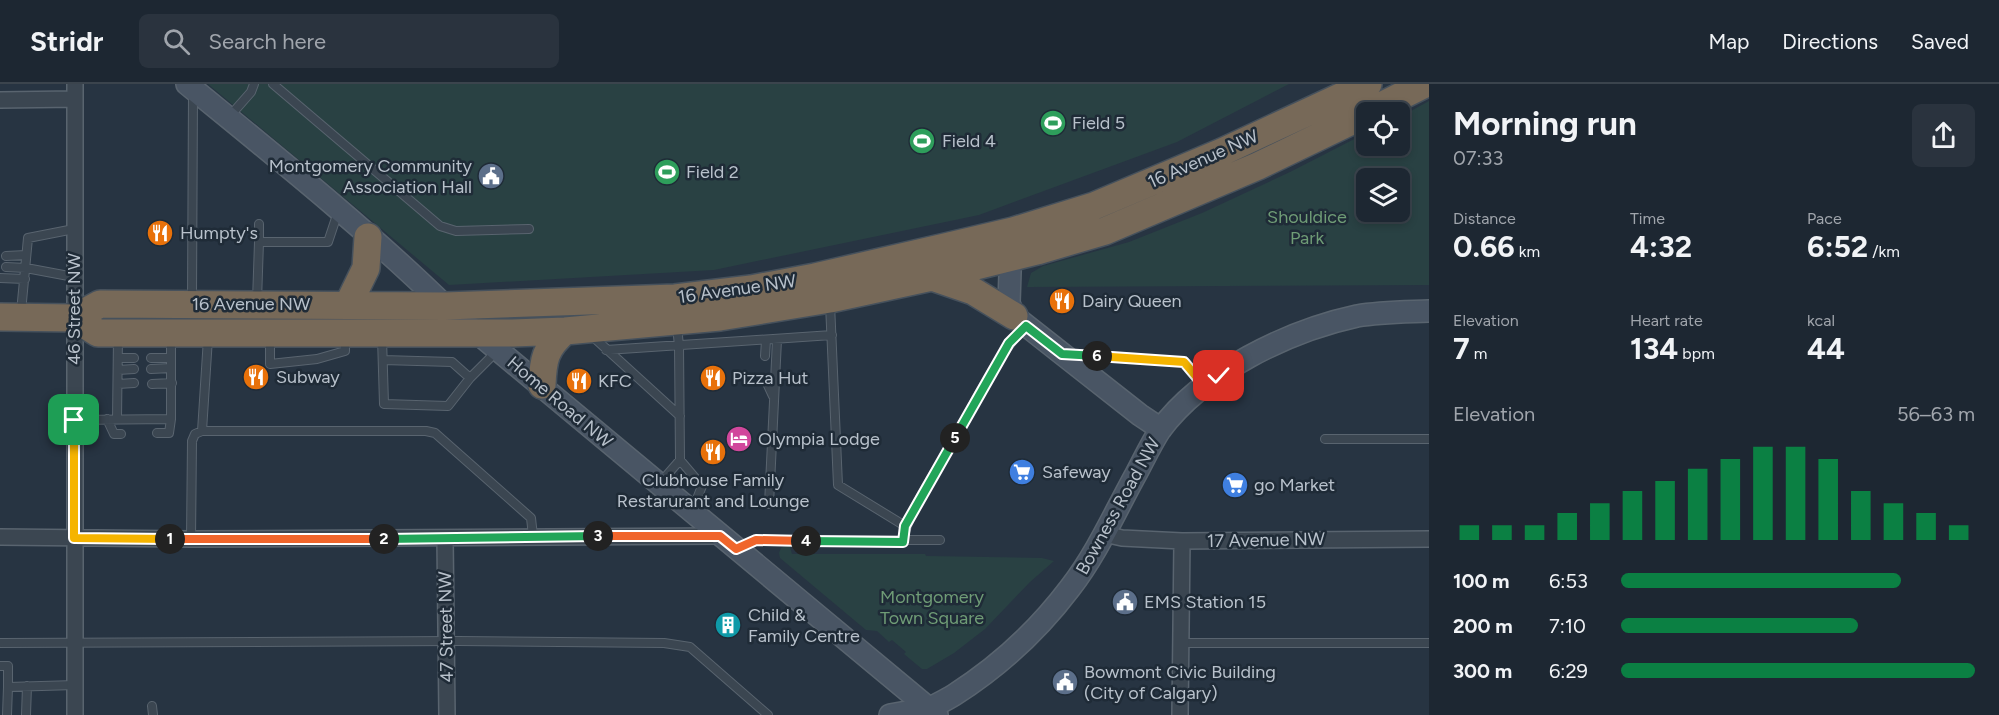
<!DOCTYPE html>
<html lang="en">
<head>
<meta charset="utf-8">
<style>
  :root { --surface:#1d2732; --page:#2a333e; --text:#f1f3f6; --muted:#a0a5ac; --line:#3b444d; --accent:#0b8043 }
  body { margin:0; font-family:Figtree,sans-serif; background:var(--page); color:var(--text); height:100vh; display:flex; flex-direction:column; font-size:22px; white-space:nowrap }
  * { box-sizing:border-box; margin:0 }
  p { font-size:20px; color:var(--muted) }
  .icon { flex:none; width:33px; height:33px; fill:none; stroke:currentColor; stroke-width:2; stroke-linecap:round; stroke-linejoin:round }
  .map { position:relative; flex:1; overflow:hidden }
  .side { display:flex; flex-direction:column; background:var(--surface); width:570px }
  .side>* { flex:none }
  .fabs { position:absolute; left:1356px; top:18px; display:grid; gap:12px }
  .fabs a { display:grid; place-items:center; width:54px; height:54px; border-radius:9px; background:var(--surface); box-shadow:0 3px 9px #0003,0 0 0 2px var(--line); font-size:30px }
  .pin { position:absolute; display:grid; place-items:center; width:51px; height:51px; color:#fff; margin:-26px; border-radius:12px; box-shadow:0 3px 9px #0006 }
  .km { position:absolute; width:30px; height:30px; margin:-15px; border-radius:50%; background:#222; color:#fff; font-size:16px; line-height:30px; text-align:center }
  .round { display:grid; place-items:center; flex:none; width:63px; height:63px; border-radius:9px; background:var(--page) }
  .summary { display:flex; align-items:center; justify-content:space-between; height:102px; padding:0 24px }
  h1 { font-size:33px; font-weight:700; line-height:45px }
  .figures { display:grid; grid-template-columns:repeat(3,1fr); gap:9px; height:102px; padding:6px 24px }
  .figures div { display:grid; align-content:center }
  .figures b { font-size:30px; font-weight:700 }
  .figures small { font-size:16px; font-weight:400 }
  .figures p { font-size:16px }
  .chart { height:168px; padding:12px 24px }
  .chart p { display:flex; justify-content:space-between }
  .chart svg { width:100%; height:108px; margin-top:6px; stroke:var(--accent); stroke-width:6 }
  ul { padding:0 24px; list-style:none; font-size:20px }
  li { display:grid; grid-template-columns:96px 72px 1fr; align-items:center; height:45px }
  li i { height:15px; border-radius:8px; background:var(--accent) }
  header { display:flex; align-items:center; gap:36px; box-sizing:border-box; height:84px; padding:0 30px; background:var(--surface); border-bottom:2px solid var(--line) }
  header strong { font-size:28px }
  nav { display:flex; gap:33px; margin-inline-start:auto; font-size:21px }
  .search { width:420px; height:54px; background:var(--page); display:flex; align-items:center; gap:15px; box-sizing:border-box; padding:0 21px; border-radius:9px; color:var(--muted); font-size:22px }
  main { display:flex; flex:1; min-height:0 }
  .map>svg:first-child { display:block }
</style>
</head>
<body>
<header>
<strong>Stridr</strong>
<div class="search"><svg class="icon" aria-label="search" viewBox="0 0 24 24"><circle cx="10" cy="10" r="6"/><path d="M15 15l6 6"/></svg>Search here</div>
<nav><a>Map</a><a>Directions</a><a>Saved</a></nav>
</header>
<main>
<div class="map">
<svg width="1429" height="631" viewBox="0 0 1429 631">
  <rect width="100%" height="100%" fill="#273442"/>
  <path fill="#294143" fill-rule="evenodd" d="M208,0H1289L1177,58L979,131L714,186L449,201Z
    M1429,17V201L1027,203L1031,189L1043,182L1129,158L1202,129L1290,88L1366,49V62H1400V33ZM1366,94H1400V128H1366Z
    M789,460L792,470H925L926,472L1042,474L1054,477L1030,498L985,545L954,569L927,585H922L904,570L906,568L892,556L889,558L877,547L866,546L780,474L779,469L781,464Z"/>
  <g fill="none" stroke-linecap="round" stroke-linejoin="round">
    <defs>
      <path id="lane" d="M273,0L440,142L456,147L529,145
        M229,33L251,8L254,0
        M259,140V158
        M6,172L26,171
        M6,183L26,184L74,193
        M0,194L25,195
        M192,216L193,9
        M257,217L259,158H328L338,128
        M830,220L838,401L905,442
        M21,228L28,154L74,145
        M590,250L680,332
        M270,254V280L317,275L345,267V253
        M382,254L384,320L448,322L470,294L497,267
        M606,266L832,251
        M1071,271L1183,278L1204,301
        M765,272L766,256
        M119,274H134
        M151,274H171
        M383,276L452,278L470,294
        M151,285L171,284
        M118,286L134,285
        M765,295L773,312
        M118,300L134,299
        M152,300L172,299
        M107,335L114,350H121
        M117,335L118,253
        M74,336L171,335V253
        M202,347L208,254
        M157,349H169L171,335
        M1325,355H1429
        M680,376L702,402L693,425
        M660,399L680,376L679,262L677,242
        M769,420L777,256
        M191,455L192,357L195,350L202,347H426L435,349L531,434L533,452
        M903,457C908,426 938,385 954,355C976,318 994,274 1025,243
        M739,464L756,456H940
        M0,559L458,557L664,559L690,563L768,631
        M1182,559H1429
        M0,582H8V603L75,601
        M152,622L153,631
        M7,631L8,603
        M26,631L27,602"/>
      <path id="street" d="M75,0V631
        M0,16L75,15
        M1104,450L1122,454L1182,457L1429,455
        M0,453L191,455L721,452
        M445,454L447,631
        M1180,631L1182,457"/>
      <path id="secondary" d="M187,0C275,72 364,143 445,222L937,631
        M1011,159L1009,219L1014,232L1140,331L1161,345
        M890,631L929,624
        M919,631C930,623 943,618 954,611C998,583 1039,545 1070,504C1097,469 1115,428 1136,390C1144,375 1151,360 1160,346C1203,288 1288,247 1357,232C1380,228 1405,228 1429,227"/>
      <path id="highway" d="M1369,28L1425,0
        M932,193L973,207L1014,232
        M348,221L366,184L368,153
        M0,233L74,234L98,249H513L565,247L720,233L830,215L932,193L1037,167L1105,147L1258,82L1366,30
        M74,234L100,220L445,222L675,214L751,205L815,193L945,163L1013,147L1094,122L1222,68L1368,0
        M542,301C543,276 545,264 565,247"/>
    </defs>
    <use href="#lane" stroke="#59646f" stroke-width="10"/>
    <use href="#street" stroke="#59646f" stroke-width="18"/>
    <use href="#secondary" stroke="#59646f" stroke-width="24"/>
    <use href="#highway" stroke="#46515c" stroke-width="30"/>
    <use href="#lane" stroke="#3b4651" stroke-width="8"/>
    <use href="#street" stroke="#3b4651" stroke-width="15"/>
    <use href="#secondary" stroke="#495564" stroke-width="21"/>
    <use href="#highway" stroke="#776958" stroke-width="27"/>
  </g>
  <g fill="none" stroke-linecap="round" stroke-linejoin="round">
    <defs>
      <path id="split-1" d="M74,336V454L170,455"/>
      <path id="split-2" d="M170,455H384"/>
      <path id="split-3" d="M384,455L598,452"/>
      <path id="split-4" d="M598,452H720L736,465L756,456L806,457"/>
      <path id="split-5" d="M806,457L903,458L905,442L955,354"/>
      <path id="split-6" d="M955,354L1009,259L1026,242L1062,270L1097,272"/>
      <path id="split-7" d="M1097,272L1184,278L1205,303L1219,292"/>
    </defs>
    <use href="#split-1" stroke="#fff" stroke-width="12"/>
    <use href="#split-2" stroke="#fff" stroke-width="12"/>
    <use href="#split-3" stroke="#fff" stroke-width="12"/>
    <use href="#split-4" stroke="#fff" stroke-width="12"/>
    <use href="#split-5" stroke="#fff" stroke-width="12"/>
    <use href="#split-6" stroke="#fff" stroke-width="12"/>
    <use href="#split-7" stroke="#fff" stroke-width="12"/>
    <use href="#split-1" stroke="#f5b400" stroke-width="8"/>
    <use href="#split-2" stroke="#f0652b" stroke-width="8"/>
    <use href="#split-3" stroke="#22a559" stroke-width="8"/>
    <use href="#split-4" stroke="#f0652b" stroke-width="8"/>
    <use href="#split-5" stroke="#22a559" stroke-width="8"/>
    <use href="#split-6" stroke="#22a559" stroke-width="8"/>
    <use href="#split-7" stroke="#f5b400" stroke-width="8"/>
  </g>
  <defs>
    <symbol id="stadium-disc" viewBox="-11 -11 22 22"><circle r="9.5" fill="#2e9e5b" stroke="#1f2b37"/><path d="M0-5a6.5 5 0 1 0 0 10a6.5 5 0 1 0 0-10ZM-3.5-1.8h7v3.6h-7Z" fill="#fff"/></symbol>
    <symbol id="civic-disc" viewBox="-11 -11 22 22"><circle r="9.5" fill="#5c6f8a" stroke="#1f2b37"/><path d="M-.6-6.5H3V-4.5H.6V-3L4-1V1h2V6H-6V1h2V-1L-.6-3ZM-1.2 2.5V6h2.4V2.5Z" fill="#fff"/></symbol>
    <symbol id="restaurant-disc" viewBox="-11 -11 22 22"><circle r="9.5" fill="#e8710a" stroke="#1f2b37"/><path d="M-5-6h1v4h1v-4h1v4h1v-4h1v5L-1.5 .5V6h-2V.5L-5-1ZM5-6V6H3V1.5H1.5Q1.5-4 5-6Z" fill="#fff"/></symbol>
    <symbol id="hotel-disc" viewBox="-11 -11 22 22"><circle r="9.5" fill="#d1479c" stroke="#1f2b37"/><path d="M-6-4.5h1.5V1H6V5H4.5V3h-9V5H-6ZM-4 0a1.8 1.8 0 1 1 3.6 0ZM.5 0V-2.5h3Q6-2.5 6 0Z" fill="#fff"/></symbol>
    <symbol id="supermarket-disc" viewBox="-11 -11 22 22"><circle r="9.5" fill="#3f7fe0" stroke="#1f2b37"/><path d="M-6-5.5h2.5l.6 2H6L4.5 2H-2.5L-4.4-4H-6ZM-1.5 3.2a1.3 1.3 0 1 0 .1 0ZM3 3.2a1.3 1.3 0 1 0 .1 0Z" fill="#fff"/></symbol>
    <symbol id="building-disc" viewBox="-11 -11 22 22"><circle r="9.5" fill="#0f9aa8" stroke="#1f2b37"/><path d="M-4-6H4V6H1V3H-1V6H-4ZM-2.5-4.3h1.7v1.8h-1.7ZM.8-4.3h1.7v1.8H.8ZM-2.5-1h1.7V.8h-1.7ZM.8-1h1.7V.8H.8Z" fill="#fff"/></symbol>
  </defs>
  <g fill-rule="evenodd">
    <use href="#stadium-disc" x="1038" y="24" width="30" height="30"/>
    <use href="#stadium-disc" x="907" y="42" width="30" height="30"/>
    <use href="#stadium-disc" x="652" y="73" width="30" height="30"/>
    <use href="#civic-disc" x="476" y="77" width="30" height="30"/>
    <use href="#restaurant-disc" x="145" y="134" width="30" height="30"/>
    <use href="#restaurant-disc" x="1047" y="202" width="30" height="30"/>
    <use href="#restaurant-disc" x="241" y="278" width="30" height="30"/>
    <use href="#restaurant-disc" x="698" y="279" width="30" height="30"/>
    <use href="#restaurant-disc" x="564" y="282" width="30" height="30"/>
    <use href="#hotel-disc" x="724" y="340" width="30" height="30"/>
    <use href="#restaurant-disc" x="698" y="353" width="30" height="30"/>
    <use href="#supermarket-disc" x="1007" y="373" width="30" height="30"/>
    <use href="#supermarket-disc" x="1220" y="386" width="30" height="30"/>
    <use href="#civic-disc" x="1110" y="503" width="30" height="30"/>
    <use href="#building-disc" x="713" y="526" width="30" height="30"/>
    <use href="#civic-disc" x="1050" y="583" width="30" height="30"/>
  </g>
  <g text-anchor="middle" stroke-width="5" stroke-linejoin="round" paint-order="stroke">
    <g font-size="18" fill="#b8c1cb" stroke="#1f2b37" text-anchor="start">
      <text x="1072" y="45">Field 5</text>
      <text x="942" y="63">Field 4</text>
      <text x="472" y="88" text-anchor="end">Montgomery Community<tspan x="472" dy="21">Association Hall</tspan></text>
      <text x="686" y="94">Field 2</text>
      <text x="180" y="155">Humpty's</text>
      <text x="1082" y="223">Dairy Queen</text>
      <text x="276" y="299">Subway</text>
      <text x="732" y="300">Pizza Hut</text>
      <text x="598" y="303">KFC</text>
      <text x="758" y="361">Olympia Lodge</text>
      <text x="1042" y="394">Safeway</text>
      <text x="713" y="402" text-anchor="middle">Clubhouse Family<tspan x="713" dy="21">Restarurant and Lounge</tspan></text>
      <text x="1254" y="407">go Market</text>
      <text x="1144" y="524">EMS Station 15</text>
      <text x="748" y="537">Child &amp;<tspan x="748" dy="21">Family Centre</tspan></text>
      <text x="1084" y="594">Bowmont Civic Building<tspan x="1084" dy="21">(City of Calgary)</tspan></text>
    </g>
    <g font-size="18" fill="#b8c1cb" stroke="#1f2b37">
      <text transform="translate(1203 75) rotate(-24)" y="6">16 Avenue NW</text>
      <text transform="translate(737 205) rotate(-8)" y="6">16 Avenue NW</text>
      <text x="251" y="226">16 Avenue NW</text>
      <text transform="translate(74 225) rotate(-90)" y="6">46 Street NW</text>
      <text transform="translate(560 318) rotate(40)" y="6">Home Road NW</text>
      <text transform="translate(1118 422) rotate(-61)" y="6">Bowness Road NW</text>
      <text transform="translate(1266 456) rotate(-1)" y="6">17 Avenue NW</text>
      <text transform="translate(446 543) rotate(-91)" y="6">47 Street NW</text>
    </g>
    <g font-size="18" fill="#6f9c76" stroke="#1f2b37">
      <text x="1307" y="139">Shouldice<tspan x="1307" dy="21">Park</tspan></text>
      <text x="932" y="519">Montgomery<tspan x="932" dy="21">Town Square</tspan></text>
    </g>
  </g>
</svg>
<div class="fabs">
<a><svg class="icon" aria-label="locate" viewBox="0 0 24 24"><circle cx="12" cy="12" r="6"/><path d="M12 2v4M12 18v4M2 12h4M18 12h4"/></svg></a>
<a><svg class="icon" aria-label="layers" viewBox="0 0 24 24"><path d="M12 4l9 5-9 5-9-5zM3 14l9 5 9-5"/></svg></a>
</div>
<div class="pin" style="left:74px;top:336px;background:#1e9e55"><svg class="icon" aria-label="arrive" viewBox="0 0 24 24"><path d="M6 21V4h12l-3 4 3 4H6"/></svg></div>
<div class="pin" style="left:1219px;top:292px;background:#d93025"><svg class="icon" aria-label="check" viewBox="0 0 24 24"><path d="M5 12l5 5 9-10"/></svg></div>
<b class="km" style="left:170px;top:455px">1</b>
<b class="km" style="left:384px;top:455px">2</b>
<b class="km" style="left:598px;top:452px">3</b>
<b class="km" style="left:806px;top:457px">4</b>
<b class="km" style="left:955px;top:354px">5</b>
<b class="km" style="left:1097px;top:272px">6</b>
</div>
<section class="side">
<div class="summary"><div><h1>Morning run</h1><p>07:33</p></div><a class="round"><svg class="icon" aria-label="share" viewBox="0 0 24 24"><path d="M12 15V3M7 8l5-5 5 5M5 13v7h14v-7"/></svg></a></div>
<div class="figures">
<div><p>Distance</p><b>0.66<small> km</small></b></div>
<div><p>Time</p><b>4:32</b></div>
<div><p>Pace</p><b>6:52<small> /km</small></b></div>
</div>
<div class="figures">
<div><p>Elevation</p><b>7<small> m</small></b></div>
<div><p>Heart rate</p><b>134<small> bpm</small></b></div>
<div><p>kcal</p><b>44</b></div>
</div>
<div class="chart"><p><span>Elevation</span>56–63 m</p>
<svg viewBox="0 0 160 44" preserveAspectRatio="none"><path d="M5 44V38M15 44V38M25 44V38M35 44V33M45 44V29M55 44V24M65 44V20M75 44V15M85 44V11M95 44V6M105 44V6M115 44V11M125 44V24M135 44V29M145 44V33M155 44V38"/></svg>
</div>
<ul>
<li><b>100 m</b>6:53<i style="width:79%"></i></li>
<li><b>200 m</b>7:10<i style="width:67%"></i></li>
<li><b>300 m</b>6:29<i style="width:100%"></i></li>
</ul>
</section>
</main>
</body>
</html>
